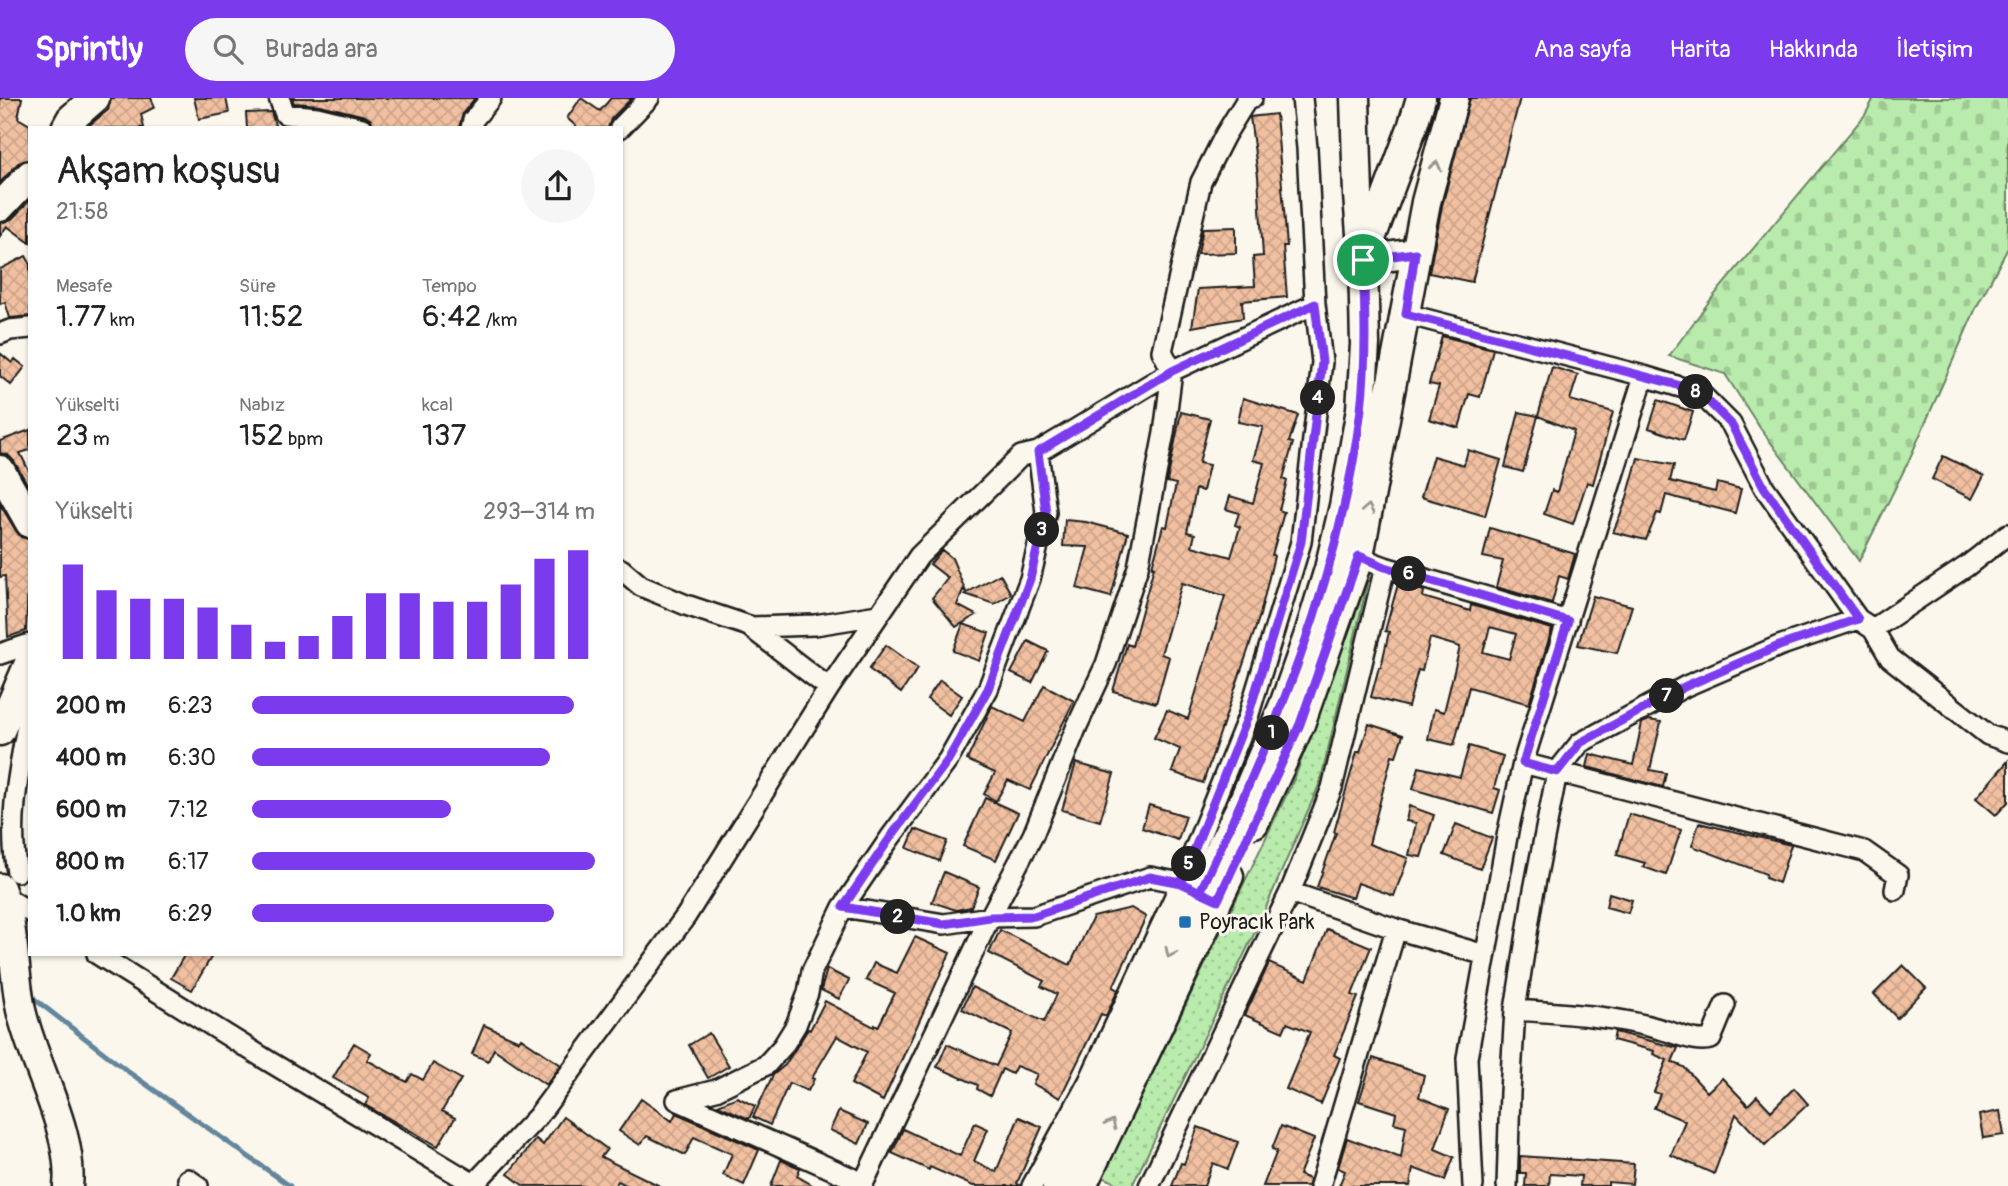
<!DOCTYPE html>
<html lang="tr">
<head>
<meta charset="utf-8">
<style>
  :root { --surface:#fff; --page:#f6f6f6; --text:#222; --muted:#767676; --accent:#7c3aed }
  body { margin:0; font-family:Pangolin,sans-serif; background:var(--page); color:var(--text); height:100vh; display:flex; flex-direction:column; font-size:26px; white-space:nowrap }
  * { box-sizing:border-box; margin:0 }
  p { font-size:23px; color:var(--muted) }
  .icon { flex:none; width:38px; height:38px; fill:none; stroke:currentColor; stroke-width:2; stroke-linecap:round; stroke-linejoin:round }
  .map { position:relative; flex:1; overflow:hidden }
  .details { position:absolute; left:28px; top:28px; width:595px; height:830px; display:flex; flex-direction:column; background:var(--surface); border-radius:0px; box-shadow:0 2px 5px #0004 }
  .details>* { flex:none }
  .pin { position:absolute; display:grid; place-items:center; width:60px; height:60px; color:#fff; margin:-30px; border:4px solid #fff; border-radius:50%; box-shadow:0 2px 7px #0007 }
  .km { position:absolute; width:35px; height:35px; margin:-18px; border-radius:50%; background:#222; color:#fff; font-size:19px; line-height:35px; text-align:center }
  .round { display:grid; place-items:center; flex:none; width:74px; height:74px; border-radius:37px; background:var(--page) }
  .overview { display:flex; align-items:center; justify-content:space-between; height:119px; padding:0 28px }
  h1 { font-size:38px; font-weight:600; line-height:52px }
  .figures { display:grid; grid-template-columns:repeat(3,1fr); gap:10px; height:119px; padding:7px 28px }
  .figures div { display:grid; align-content:center }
  .figures b { font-size:30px; font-weight:600 }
  .figures small { font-size:19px; font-weight:400 }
  .figures p { font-size:19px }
  .chart { height:196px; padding:14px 28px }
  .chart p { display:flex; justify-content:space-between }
  .chart svg { width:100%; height:126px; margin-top:7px; stroke:var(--accent); stroke-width:6 }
  ul { padding:0 28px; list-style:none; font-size:23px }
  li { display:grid; grid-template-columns:112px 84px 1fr; align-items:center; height:52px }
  li i { height:18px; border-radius:9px; background:var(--accent) }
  header { display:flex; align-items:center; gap:42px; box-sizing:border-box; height:98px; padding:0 35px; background:var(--accent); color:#fff }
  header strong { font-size:33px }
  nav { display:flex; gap:38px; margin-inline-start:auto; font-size:24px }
  .search { width:490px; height:63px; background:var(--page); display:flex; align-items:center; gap:18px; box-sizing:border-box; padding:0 24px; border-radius:38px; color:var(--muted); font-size:26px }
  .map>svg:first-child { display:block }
</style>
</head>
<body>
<header>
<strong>Sprintly</strong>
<div class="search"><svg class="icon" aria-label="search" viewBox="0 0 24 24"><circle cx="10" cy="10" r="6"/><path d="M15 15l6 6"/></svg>Burada ara</div>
<nav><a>Ana sayfa</a><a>Harita</a><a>Hakkında</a><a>İletişim</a></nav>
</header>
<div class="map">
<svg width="2008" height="1088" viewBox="0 0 2008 1088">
  <defs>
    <pattern id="cemetery-stones" width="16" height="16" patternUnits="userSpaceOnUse" patternTransform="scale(1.75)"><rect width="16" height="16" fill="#b8ebac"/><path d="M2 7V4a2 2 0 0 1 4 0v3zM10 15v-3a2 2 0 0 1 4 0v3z" fill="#9ec993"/></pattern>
    <pattern id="park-dots" width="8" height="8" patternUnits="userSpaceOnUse" patternTransform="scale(1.75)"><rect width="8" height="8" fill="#b8ebac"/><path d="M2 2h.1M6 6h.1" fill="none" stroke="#9ec993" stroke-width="1.8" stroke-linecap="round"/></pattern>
    <pattern id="building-cross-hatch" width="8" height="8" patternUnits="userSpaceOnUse" patternTransform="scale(1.75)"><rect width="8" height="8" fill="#f1c0a1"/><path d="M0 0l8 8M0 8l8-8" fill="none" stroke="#cea48a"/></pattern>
  </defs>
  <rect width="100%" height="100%" fill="#fbf7ec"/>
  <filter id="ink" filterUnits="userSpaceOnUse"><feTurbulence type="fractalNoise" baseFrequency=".0143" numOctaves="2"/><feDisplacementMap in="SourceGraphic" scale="14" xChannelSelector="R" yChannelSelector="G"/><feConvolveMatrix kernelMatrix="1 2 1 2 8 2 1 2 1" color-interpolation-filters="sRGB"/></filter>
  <g filter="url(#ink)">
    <path fill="url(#cemetery-stones)" stroke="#6a8464" stroke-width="2" d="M1874,0H2008V150L1976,210L1909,362L1859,463L1760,330L1725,276L1669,258L1711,201L1865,17Z"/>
    <path fill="url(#park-dots)" stroke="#6a8464" stroke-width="2" d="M1369,479L1320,685L1257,830L1132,1088H1122L1103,1079L1295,679Z"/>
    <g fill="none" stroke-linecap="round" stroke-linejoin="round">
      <path stroke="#63869c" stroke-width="5" d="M28,896L130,975L290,1088"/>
    </g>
    <path fill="url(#building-cross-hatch)" stroke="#1c1c1c" stroke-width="2" fill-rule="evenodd" d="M0,0H22L18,20L30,27V61L18,65L0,85Z
      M111,0H151L155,9L141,16L144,30H86L108,12Z
      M194,0H226L229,15L199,21Z
      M292,0H475L463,15L459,30H374L371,22L365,18L320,7L294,5Z
      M581,0L600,13L611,0H632L611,21L608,30H578L567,20Z
      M1470,0H1520L1472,184L1429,175L1442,108Z
      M271,14L276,30H247L246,15Z
      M1276,16L1287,148H1283L1287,199L1242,203L1243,220L1192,229L1198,191L1255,188L1253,159L1263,158L1258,78L1250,19Z
      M30,102V145L7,128L0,138V125L12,121Z
      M1236,129V155L1198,156L1203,130Z
      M26,158L30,165V218L10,220L5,204L0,206V171Z
      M1442,238L1493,251L1480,299L1469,296L1459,330L1429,321L1439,288L1429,286Z
      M0,255L12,265L15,261L25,269L11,287L0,278Z
      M1552,269L1578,277L1570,302L1613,314L1593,386L1587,384L1573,426L1544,416L1552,392L1557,394L1574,333L1538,318Z
      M1243,300L1298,317L1289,344L1293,345L1283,381L1287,383L1279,412L1284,414L1272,457L1274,458L1260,517L1203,685L1172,674L1180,651L1154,640L1167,612L1188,621L1225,498L1182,485L1161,556L1169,559L1156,605L1113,593L1127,546L1132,548L1154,469H1152L1163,428L1167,429L1176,386L1167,384L1181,314L1210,321L1199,365L1209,367L1203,393L1196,391L1187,434L1195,436L1192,448L1231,459L1240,429L1235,427L1239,415L1226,411L1230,398L1253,405L1264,365L1253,362L1263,329L1238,324Z
      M1658,302L1693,314L1684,342L1649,330Z
      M1519,314L1538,318L1523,374L1505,369Z
      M30,332V352L20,355L30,375V391L14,363L8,357L0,355V343Z
      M1468,352L1501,362L1485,418L1421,399L1433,358L1464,367Z
      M1943,358L1984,378L1972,401L1932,381Z
      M1638,360L1674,367L1670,383L1715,394L1717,385L1741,391L1735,415L1666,397L1661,416L1657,415L1646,442L1613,434L1626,403Z
      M0,406L16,433L21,439L28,441L30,446L26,533L8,539L5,478L0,479Z
      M1065,422L1086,424L1128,435L1111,499L1077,490L1088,449L1063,448Z
      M1490,430L1575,456L1568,481L1559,478L1552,505L1496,489L1503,463L1483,459Z
      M942,452L952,460L966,494L963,492L957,507L976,517L956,529L932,500L948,480L930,466Z
      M1000,476L1011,496L994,506L965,496Z
      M1398,486L1424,493L1423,499L1470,513L1471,507L1552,531L1529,606L1469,589L1454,647L1428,641L1434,611L1444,614L1460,549L1430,540L1422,573L1418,572L1408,609L1371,599L1379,569H1381L1389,534L1385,533ZM1490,529L1516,536L1509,561L1483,554Z
      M1593,498L1632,508L1617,555L1578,547Z
      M963,526L989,535L979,563L953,553Z
      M1028,543L1048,553L1032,585L1011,575Z
      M886,547L918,570L901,595L869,571Z
      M940,582L962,598L949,617L927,601Z
      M1044,587L1074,603L1030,692L1008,682L996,703L984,696L995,675L967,662L992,608L1025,624Z
      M1649,622L1661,624L1650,672L1666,675L1663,689L1587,669L1590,656L1633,667L1642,625Z
      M1369,626L1403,637L1396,658L1392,657L1369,746L1408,760L1394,798L1358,785L1353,800L1317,789L1336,735L1334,734L1357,654H1360Z
      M1469,648L1503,658L1494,690L1500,692L1493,715L1413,691L1419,669L1460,679Z
      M2008,663V704L1996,717L1976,700Z
      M1076,665L1114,676L1100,723L1062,712Z
      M985,700L1018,715L996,762L963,748Z
      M1149,707L1186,718L1178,742L1142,730Z
      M1409,708L1434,717L1421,759L1409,757L1416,725L1406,723Z
      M1629,716L1681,732L1666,777L1643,769L1645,765L1617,757Z
      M1699,725L1791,747L1779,785L1765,780L1766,776L1692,748Z
      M1456,726L1492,740L1480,771L1444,757Z
      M915,731L947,743L939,763L907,750Z
      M944,774L979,789L971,809L956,812L932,804Z
      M1609,795L1632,802L1628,815L1606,809Z
      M1131,810L1146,819L1113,889L1118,892L1106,918L1101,916L1060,1000L1033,986L1037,976L1016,968L1012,976L1002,971L990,998L977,991L978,987L937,969L947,946L996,968L1012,935L962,911L972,889L1044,924L1057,896L1041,888L1044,883L989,855L1000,832L1070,867L1093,819Z
      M1327,831L1371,849L1352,897L1358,899L1334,957L1340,960L1321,1006L1286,991L1310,934L1287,925L1283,934L1245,917L1269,865L1307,882Z
      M915,839L950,855L883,1003L851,986L867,954L837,938L812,980L814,981L808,993L789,985L770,1027L753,1019L773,977L785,967L808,931L810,932L825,903L874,929L875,927L878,929L895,895L866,882L874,865L897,875Z
      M185,856H213L192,892L171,880Z
      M1903,867L1926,890L1897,920L1874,896Z
      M827,871L849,882L839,901L821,892Z
      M484,927L519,943L521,940L561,967L546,987L494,951L488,963L472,956Z
      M1615,934L1678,950L1672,964L1684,969L1707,994L1722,980L1748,1007L1757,998L1771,1013L1794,990L1808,1006L1765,1047L1736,1016L1714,1076L1671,1057L1685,1023L1654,1010L1660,996L1654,994L1667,962L1653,956L1654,953L1613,942Z
      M709,935L729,968L708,980L689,947Z
      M354,945L371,955L367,962L407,984L412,976L423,982L433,965L461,981L442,1013L455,1020L438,1048L365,1007L369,1000L333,980Z
      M1373,960L1424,977L1419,999L1449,1011L1435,1051L1454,1059L1445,1082L1413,1070L1410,1088H1339L1345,1073L1338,1070L1347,1040L1401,1060L1406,1028L1394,1025L1396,1015L1359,1003Z
      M737,999L755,1008L749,1021L718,1007Z
      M641,1001L672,1023L676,1015L759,1052L744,1087L723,1077L732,1056L694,1039L685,1057L647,1038L640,1047L619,1033Z
      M839,1013L868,1026L859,1046L830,1032Z
      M2000,1013L2004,1037L1983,1040L1979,1017Z
      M563,1019L607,1051L601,1059L660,1088H628L618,1083L615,1088H524L508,1076L536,1041L543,1047Z
      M1019,1019L1042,1029L1017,1085L1020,1088H973L930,1069L929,1072L892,1055L903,1031L960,1058L975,1025L988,1031L974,1063L996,1074Z
      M1281,1028L1314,1041L1299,1077L1309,1081L1308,1088H1263L1277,1053L1272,1051Z
      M1198,1029L1238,1044L1228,1071L1213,1065L1204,1088H1172L1181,1065L1184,1066Z
      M1520,1058L1634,1066L1632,1086L1608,1084V1088H1580L1581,1078L1550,1076L1549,1088H1525L1526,1075H1520Z
      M781,1062L800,1070L797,1078L814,1088H771Z"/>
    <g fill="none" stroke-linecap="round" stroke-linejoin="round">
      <defs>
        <path id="street" d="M279,0L285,16L317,19L362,30
          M471,30L473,22L491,0
          M620,30L649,0
          M1406,216L1644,278L1523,665L1508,733L1467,960L1473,1088
          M0,236L10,232L30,230
          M1644,278L1700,295L1731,326L1764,389L1858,521
          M1385,469L1568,523
          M621,471L641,488L686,507L752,529L815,527L878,517
          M750,529L829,590
          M1873,531L1967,468L2008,436
          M0,556L30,546
          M1523,665L1864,753L1898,777L1895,792
          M17,774C7,719 21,665 30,611
          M1290,794L1396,831L1485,857
          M2,797L30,814
          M843,809L944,826L990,819L1034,818L1150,779L1181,785L1192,791
          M97,856L270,964L477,1088
          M1515,912C1564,915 1616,918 1663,932C1678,936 1696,945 1711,941L1725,907
          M677,1002L716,992L766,967L783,948L796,927L808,895L812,873L843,809L890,740L948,662L988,591L1030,481L1046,414L1038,354
          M677,1002L863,1085
          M188,1081L198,1088
          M474,1086L538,1018L686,818L829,590L919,458L1021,358L1038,354L1172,273L1315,206
          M862,1088L990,819L1033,737L1077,628L1106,566L1138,469L1164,335L1172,273L1162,253L1201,84L1225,37L1247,1L1252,0
          M1032,1088L1089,983L1181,785L1248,619L1301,444L1322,264L1315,206L1307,50L1302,0
          M1149,1088L1290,794L1332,690L1385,469L1347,455
          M1320,1088L1396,831
          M1507,1088L1510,994L1515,912L1533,797L1557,674L1580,645L1686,588L1779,548L1858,521L1873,531L1890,560L1988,637L2008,644"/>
        <path id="secondary" d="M1355,0L1358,97L1363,162L1415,155
          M66,30L71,21L95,0
          M0,109L30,77
          M0,372L30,425
          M0,633L30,563
          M1254,725L1300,626L1359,458L1426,104L1454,0
          M0,790C15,828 13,873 21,912C33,966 74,1034 68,1088
          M1057,1088L1244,702L1284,607L1309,536L1329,471L1344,408L1361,311L1365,246L1363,162L1412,30L1421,0
          M1082,1088L1229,778"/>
      </defs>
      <use href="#street" stroke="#1c1c1c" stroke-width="24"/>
      <use href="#secondary" stroke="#1c1c1c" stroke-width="33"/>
      <use href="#street" stroke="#fbf7ec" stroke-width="19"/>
      <use href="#secondary" stroke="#fbf7ec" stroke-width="28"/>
    </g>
    <defs><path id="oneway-chevron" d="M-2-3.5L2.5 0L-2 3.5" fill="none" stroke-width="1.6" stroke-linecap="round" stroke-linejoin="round" transform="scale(1.75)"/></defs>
    <g stroke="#97948e">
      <use href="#oneway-chevron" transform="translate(1436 68) rotate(-75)"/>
      <use href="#oneway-chevron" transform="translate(1368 411) rotate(-79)"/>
      <use href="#oneway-chevron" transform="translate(1170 855) rotate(116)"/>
      <use href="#oneway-chevron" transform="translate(1111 1026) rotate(-65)"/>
    </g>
  </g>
  <g fill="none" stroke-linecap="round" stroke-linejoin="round" filter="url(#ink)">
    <defs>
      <path id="route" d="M1363,162C1365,212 1367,261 1361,311C1340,483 1273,639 1200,794L1181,785L1150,779L1034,818L990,819L944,826L843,809L890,740L948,662L988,591L1030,481L1046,414L1038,354L1172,273L1315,206L1322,264L1301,444L1248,618L1181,785L1218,802L1300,626L1359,458L1385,469L1568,523L1523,665L1557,674L1580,645L1686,588L1779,548L1858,521L1764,389L1731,326L1700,295L1674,286L1406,216L1415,155L1363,162"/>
    </defs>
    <use href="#route" stroke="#fff" stroke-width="14"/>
    <use href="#route" stroke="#7c3aed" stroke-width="9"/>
  </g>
  <rect fill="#1f6fb2" stroke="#fbf7ec" stroke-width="2.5" x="1178" y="817" width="14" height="14" rx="3.5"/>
  <g text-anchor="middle" stroke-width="6" stroke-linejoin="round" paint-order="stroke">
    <g font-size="21" fill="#1c1c1c" stroke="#fbf7ec" text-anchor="start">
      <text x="1199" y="831">Poyracık Park</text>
    </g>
  </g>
</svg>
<div class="pin" style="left:1363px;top:162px;background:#1e9e55"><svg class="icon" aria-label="arrive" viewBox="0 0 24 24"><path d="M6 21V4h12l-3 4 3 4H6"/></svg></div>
<b class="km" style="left:1272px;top:635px">1</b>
<b class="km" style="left:898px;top:819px">2</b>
<b class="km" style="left:1042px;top:432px">3</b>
<b class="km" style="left:1318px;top:300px">4</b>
<b class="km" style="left:1189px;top:766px">5</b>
<b class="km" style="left:1409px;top:476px">6</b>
<b class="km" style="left:1667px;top:598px">7</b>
<b class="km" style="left:1696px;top:294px">8</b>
<section class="details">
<div class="overview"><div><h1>Akşam koşusu</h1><p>21:58</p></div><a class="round"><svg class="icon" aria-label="share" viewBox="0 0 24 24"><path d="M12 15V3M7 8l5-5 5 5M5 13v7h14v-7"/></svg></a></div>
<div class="figures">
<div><p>Mesafe</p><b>1.77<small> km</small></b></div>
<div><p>Süre</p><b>11:52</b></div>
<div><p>Tempo</p><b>6:42<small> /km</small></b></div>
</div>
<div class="figures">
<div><p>Yükselti</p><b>23<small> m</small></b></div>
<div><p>Nabız</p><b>152<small> bpm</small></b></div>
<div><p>kcal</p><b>137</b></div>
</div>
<div class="chart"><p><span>Yükselti</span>293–314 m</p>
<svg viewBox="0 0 160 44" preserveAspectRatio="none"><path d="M5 44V11M15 44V20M25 44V23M35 44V23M45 44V26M55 44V32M65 44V38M75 44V36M85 44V29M95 44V21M105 44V21M115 44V24M125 44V24M135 44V18M145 44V9M155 44V6"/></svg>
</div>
<ul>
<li><b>200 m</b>6:23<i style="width:94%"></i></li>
<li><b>400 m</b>6:30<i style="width:87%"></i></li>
<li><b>600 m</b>7:12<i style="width:58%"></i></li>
<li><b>800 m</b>6:17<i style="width:100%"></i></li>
<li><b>1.0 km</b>6:29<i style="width:88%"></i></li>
</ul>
</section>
</div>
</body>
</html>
